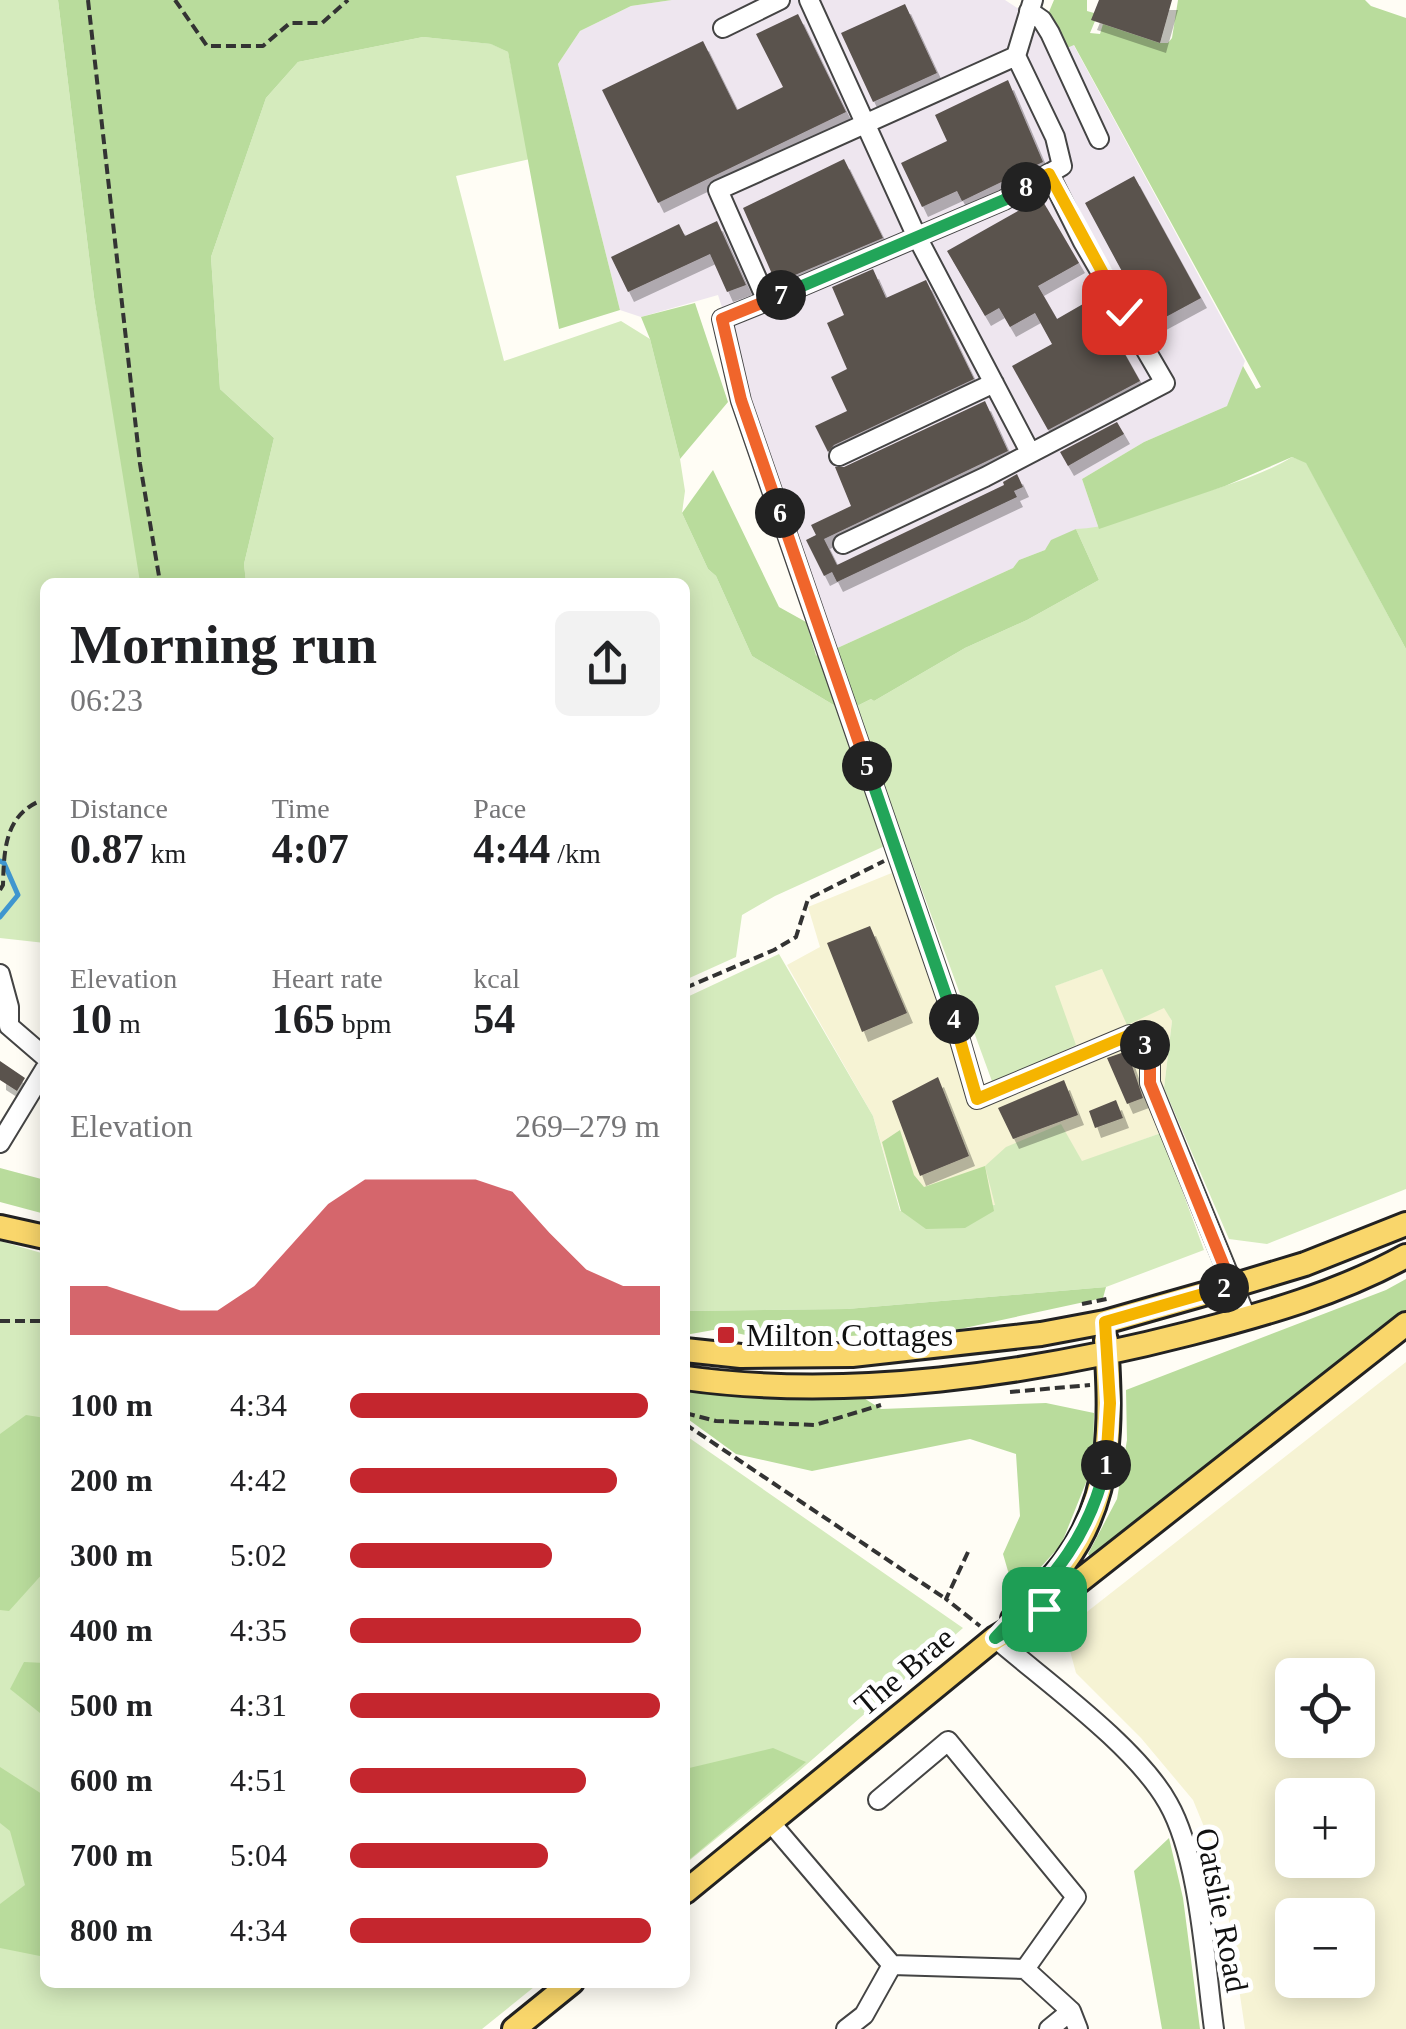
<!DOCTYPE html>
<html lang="en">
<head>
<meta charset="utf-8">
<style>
  :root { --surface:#fff; --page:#f2f2f2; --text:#202124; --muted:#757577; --accent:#c4262e }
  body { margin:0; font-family:"Times New Roman",serif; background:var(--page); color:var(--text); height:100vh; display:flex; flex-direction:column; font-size:38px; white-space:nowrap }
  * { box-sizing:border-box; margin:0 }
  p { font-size:32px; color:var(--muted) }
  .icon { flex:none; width:55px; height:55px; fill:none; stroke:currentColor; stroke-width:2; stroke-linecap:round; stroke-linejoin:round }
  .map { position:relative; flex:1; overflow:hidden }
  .sheet { position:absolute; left:40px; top:578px; width:650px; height:1410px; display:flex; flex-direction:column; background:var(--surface); border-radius:15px; box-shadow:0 5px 25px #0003 }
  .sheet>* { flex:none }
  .controls { position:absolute; left:1275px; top:1658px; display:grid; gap:20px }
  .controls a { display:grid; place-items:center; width:100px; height:100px; border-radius:15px; background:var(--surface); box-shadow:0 5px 25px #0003; font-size:50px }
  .pin { position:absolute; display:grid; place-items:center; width:85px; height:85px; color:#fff; margin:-42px; border-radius:20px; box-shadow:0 5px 15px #0006 }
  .km { position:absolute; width:50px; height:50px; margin:-25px; border-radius:50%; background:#222; color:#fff; font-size:28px; line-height:50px; text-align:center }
  .round { display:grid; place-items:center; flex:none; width:105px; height:105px; border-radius:15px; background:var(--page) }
  .summary { display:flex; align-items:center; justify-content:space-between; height:170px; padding:0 30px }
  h1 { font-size:55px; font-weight:700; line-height:75px }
  .figures { display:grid; grid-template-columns:repeat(3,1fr); gap:15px; height:170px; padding:10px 30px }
  .figures div { display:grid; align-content:center }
  .figures b { font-size:42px; font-weight:700 }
  .figures small { font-size:28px; font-weight:400 }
  .figures p { font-size:28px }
  .chart { height:280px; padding:20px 30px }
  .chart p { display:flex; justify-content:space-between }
  .chart svg { width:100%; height:180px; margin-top:10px; fill:var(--accent); opacity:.7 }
  ul { padding:0 30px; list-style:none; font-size:32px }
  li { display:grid; grid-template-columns:160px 120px 1fr; align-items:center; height:75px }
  li i { height:25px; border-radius:12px; background:var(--accent) }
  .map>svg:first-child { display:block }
</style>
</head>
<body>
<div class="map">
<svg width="1406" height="2029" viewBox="0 0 1406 2029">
  <defs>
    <filter id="shadow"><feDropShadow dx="6" dy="10" stdDeviation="0" flood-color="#0004"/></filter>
  </defs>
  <rect width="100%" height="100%" fill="#fffdf5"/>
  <path fill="#eee6ef" d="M672,0H1005L1073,44L1245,361L1232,399L1227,406L1144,442L1082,479L1099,529H1076L1045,550L1019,560L1013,568L833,650L718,295L641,317L620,310L558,64L580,31L631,6Z"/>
  <path fill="#f6f3d4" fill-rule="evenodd" d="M899,870L984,1088L1075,1045L1054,986L1102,969L1165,1008L1172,1021L1164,1088L1148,1100L1161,1133L1082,1162L1061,1125L995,1205L901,1211L873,1116L787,965L820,947L808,907Z
    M1406,1362V2029H1245L1221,1868L1193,1800L1141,1738L1076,1673L1066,1636L1088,1611ZM1292,1675H1358V1740H1292ZM1292,1795H1358V1860H1292ZM1292,1915H1358V1980H1292Z"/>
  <path fill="#d5ebbd" d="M0,0H58L94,297L140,571V582H45V943L0,938Z
    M423,37L492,44L508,52L530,159L456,176L504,361L621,321L650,339L680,459L685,491L682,513L708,569L716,576L752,656L837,707L887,845L775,896L742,915L736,957L685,980V582H246L244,564L274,438L220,389L211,257L266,98L298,62Z
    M1292,457L1306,462L1406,649V1189L1267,1244L1229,1239L1164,1088L1172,1021L1164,1008L1127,1025L1102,969L1055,986L1076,1045L993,1084L855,707L871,699L874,701L965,648L1027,620L1099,580L1076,529C1109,528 1137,515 1167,504C1209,490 1254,480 1292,457Z
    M779,954L873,1116L900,1211L995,1205L985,1166L1006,1147L1061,1124L1082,1161L1161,1133L1204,1250L1106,1287L847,1309L685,1311V998Z
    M0,1241L45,1254V1982L539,1983L482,2029H0Z
    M685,1435L963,1628L798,1772L685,1864Z"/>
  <path fill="#b9dc9c" d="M58,0H672L631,6L580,31L558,64L620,310L559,329L508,52L491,44L423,37L298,62L266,98L211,257L220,389L274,438L244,564L246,582H140L94,297Z
    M1054,0H1087V11L1094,13L1095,21L1090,33L1100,34L1103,24L1160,43H1168L1172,38L1178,0H1365L1371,6L1406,18V649L1306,463L1292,457L1225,486L1099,529L1082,479L1144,442L1227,406L1243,366L1256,389L1261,387L1074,45L1057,52L1043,26Z
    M695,303L728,402L680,459L650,339L641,317Z
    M713,470L779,607L806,622L816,655L822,659L837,707L752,656L716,576L708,569L682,513Z
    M1076,529L1099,580L1027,620L965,648L874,701L871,699L855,707C848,686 839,671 833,650L1013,568L1019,560L1045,550L1051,540Z
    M900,1130L914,1175L924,1187L985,1166L994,1211L965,1228L926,1229L901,1211L882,1142Z
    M0,1168L45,1180V1214L0,1202Z
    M1406,1279V1312L1093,1561L1088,1554L1117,1499L1127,1440L1126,1390L1386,1290Z
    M1106,1287L1103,1298L960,1329L772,1341L719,1329L685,1335V1311L847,1309Z
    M685,1389L859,1395L881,1409L1046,1403L1094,1413L1093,1465L1061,1545L1015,1595L1003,1554L1020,1516L1016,1454L970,1439L812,1471L736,1454L685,1417Z
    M26,1415L45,1418V1571L9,1611L0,1610V1434Z
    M24,1662L45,1663V1717L10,1689Z
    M773,1748L806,1762L685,1863V1769Z
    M0,1767L45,1796V1957L0,1948V1904L25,1885L10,1831L0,1823Z
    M1169,1838L1183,1898L1200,2029H1162L1134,1871Z"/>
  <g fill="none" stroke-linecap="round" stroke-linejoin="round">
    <path stroke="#3f96cf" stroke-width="5" d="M0,861L4,863L18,895L0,917"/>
  </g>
  <path fill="#5a524d" filter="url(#shadow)" d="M1099,0H1172L1160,43L1091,20Z
    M905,4L937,73L873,102L841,33Z
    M798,14L846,112L658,203L602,90L703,41L737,110L783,87L756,34Z
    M1008,80L1043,162L962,201L957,191L922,207L901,163L947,141L935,115Z
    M844,159L883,238L776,283L743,208Z
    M1134,176L1201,298L1151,325L1085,203Z
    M1041,198L1079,263L1038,286L1057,319L1083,304L1093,321L1103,315L1140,381L1048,430L1012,366L1052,344L1035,313L1010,327L999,308L985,316L947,251Z
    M717,221L746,285L727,292L710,254L628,292L611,257L679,224L685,236Z
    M873,269L886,298L926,280L974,379L834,445L828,452L815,426L847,411L831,377L847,369L827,323L844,315L832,287Z
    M985,401L1008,451L824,539L837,565L1004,485L1003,482L1017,474L1023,487L1014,491L1017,497L837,582L832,572L824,576L806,540L816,535L811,525L851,506L835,467H844Z
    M1117,422L1124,434L1068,466L1060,452Z
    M870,926L907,1013L862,1032L827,943Z
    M1127,1051L1143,1098L1127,1104L1107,1058Z
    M0,1061L25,1078L17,1091L0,1080Z
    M938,1077L969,1156L920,1176L892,1101Z
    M1064,1080L1078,1115L1013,1139L998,1108Z
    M1116,1100L1123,1118L1095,1128L1089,1111Z"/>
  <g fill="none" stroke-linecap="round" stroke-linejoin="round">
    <defs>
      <path id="minor" d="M809,0L916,235L1030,452
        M1033,0L1016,56L718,190L767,301L722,319L741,401L953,1016L977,1099L1130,1035L1143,1041L1150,1054V1083L1247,1319
        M1029,11L1042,20L1050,33L1099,139
        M723,28L780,0
        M767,301L1004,200L1062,166L1055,137L1016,56
        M839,456L994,383
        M843,544L985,477L1165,383L1083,242L1049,174
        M0,974L9,1007V1026L45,1057
        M0,1143L45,1069
        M995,1638C1045,1681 1137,1747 1168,1803C1200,1859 1205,1964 1214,2029
        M771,1823L892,1965L1025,1969L1076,1897L948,1741L878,1800
        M1025,1969L1071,2011L1078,2029
        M846,2029L864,2015L892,1965
        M1049,2029L1071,2011"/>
      <path id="major" d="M0,1227L45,1237
        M685,1350L741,1356L852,1355L1041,1334L1105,1322L1232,1286L1305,1264L1406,1224
        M685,1378C849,1401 1032,1374 1191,1333C1265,1314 1339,1293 1406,1256
        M1013,1619C1030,1600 1050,1582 1065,1562C1114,1496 1111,1418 1106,1340
        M685,1892L995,1638L1044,1609L1406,1324
        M514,2029L572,1982"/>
    </defs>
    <use href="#minor" stroke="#444" stroke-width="22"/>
    <use href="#major" stroke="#222" stroke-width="28"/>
    <path stroke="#333" stroke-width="4" stroke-dasharray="10 5" stroke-linecap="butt" d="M88,0L140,464L160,582
      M175,0L207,46H263L290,23H322L348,0
      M0,890L3,885C4,848 5,813 45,799
      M685,988L774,950L796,937L808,899L884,861
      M1082,1304L1111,1298
      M0,1321H45
      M1010,1392L1090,1385
      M685,1413L716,1421L815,1425L881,1405
      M685,1424L946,1599
      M968,1552L946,1599L980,1626"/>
    <use href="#minor" stroke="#fff" stroke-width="18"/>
    <use href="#major" stroke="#f9d66b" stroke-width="22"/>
  </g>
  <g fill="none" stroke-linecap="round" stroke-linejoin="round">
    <defs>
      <path id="split-1" d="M1044,1609L995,1638C1049,1580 1087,1545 1106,1465"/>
      <path id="split-2" d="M1106,1465L1110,1403L1105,1322L1224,1288"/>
      <path id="split-3" d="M1145,1045L1150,1054V1083L1232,1286L1224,1288"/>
      <path id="split-4" d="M954,1019L977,1099L1130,1035L1145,1045"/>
      <path id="split-5" d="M867,766L954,1019"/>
      <path id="split-6" d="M780,513L867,766"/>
      <path id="split-7" d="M780,513L741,400L722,319L781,295"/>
      <path id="split-8" d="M781,295L1004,200L1026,187"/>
      <path id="split-9" d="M1026,187L1049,174L1124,312"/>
    </defs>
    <use href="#split-1" stroke="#fff" stroke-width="20"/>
    <use href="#split-2" stroke="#fff" stroke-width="20"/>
    <use href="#split-3" stroke="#fff" stroke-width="20"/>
    <use href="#split-4" stroke="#fff" stroke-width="20"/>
    <use href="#split-5" stroke="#fff" stroke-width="20"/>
    <use href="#split-6" stroke="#fff" stroke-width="20"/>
    <use href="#split-7" stroke="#fff" stroke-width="20"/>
    <use href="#split-8" stroke="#fff" stroke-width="20"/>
    <use href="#split-9" stroke="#fff" stroke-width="20"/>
    <use href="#split-1" stroke="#22a559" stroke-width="12"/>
    <use href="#split-2" stroke="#f5b400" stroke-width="12"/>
    <use href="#split-3" stroke="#f0652b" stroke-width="12"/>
    <use href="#split-4" stroke="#f5b400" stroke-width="12"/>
    <use href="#split-5" stroke="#22a559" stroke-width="12"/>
    <use href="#split-6" stroke="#f0652b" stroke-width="12"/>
    <use href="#split-7" stroke="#f0652b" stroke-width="12"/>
    <use href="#split-8" stroke="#22a559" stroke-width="12"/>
    <use href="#split-9" stroke="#f5b400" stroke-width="12"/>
  </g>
  <rect fill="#c4262e" stroke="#fff" stroke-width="4" x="716" y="1325" width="20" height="20" rx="5"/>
  <g text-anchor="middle" stroke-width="10" stroke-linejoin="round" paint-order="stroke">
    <g font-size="32" fill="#111" stroke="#fff" text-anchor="start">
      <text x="746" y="1346">Milton Cottages</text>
    </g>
    <g font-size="32" fill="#111" stroke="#fff">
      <text transform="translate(904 1671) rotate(-40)" y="11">The Brae</text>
      <text transform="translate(1222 1910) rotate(79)" y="11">Oatslie Road</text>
    </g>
  </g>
</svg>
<div class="controls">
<a><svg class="icon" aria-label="locate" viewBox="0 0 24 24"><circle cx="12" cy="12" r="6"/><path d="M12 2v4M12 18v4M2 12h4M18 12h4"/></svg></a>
<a>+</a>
<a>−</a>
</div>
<div class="pin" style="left:1044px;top:1609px;background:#1e9e55"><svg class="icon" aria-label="arrive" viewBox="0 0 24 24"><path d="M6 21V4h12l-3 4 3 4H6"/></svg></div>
<div class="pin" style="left:1124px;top:312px;background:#d93025"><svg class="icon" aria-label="check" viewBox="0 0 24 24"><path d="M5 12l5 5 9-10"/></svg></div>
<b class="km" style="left:1106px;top:1465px">1</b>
<b class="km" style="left:1224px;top:1288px">2</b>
<b class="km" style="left:1145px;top:1045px">3</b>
<b class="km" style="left:954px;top:1019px">4</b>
<b class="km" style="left:867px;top:766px">5</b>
<b class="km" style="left:780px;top:513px">6</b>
<b class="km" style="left:781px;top:295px">7</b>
<b class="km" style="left:1026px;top:187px">8</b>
<section class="sheet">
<div class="summary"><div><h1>Morning run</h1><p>06:23</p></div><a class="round"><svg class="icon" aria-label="share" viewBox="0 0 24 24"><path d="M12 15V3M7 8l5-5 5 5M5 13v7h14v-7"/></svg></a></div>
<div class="figures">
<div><p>Distance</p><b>0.87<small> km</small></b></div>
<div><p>Time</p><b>4:07</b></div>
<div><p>Pace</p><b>4:44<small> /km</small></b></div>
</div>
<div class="figures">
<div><p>Elevation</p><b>10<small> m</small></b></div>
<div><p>Heart rate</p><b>165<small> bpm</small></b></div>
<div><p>kcal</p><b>54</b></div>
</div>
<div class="chart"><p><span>Elevation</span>269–279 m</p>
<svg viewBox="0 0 160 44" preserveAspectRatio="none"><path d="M0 44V32L10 32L20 35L30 38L40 38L50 32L60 22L70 12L80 6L90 6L100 6L110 6L120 9L130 19L140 28L150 32L160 32V44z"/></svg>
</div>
<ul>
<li><b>100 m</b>4:34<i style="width:96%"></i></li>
<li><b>200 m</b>4:42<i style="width:86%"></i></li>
<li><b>300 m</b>5:02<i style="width:65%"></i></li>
<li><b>400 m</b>4:35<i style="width:94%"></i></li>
<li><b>500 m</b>4:31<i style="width:100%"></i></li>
<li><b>600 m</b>4:51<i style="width:76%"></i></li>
<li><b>700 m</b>5:04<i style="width:64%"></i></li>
<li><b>800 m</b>4:34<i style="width:97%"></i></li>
</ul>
</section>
</div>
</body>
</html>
